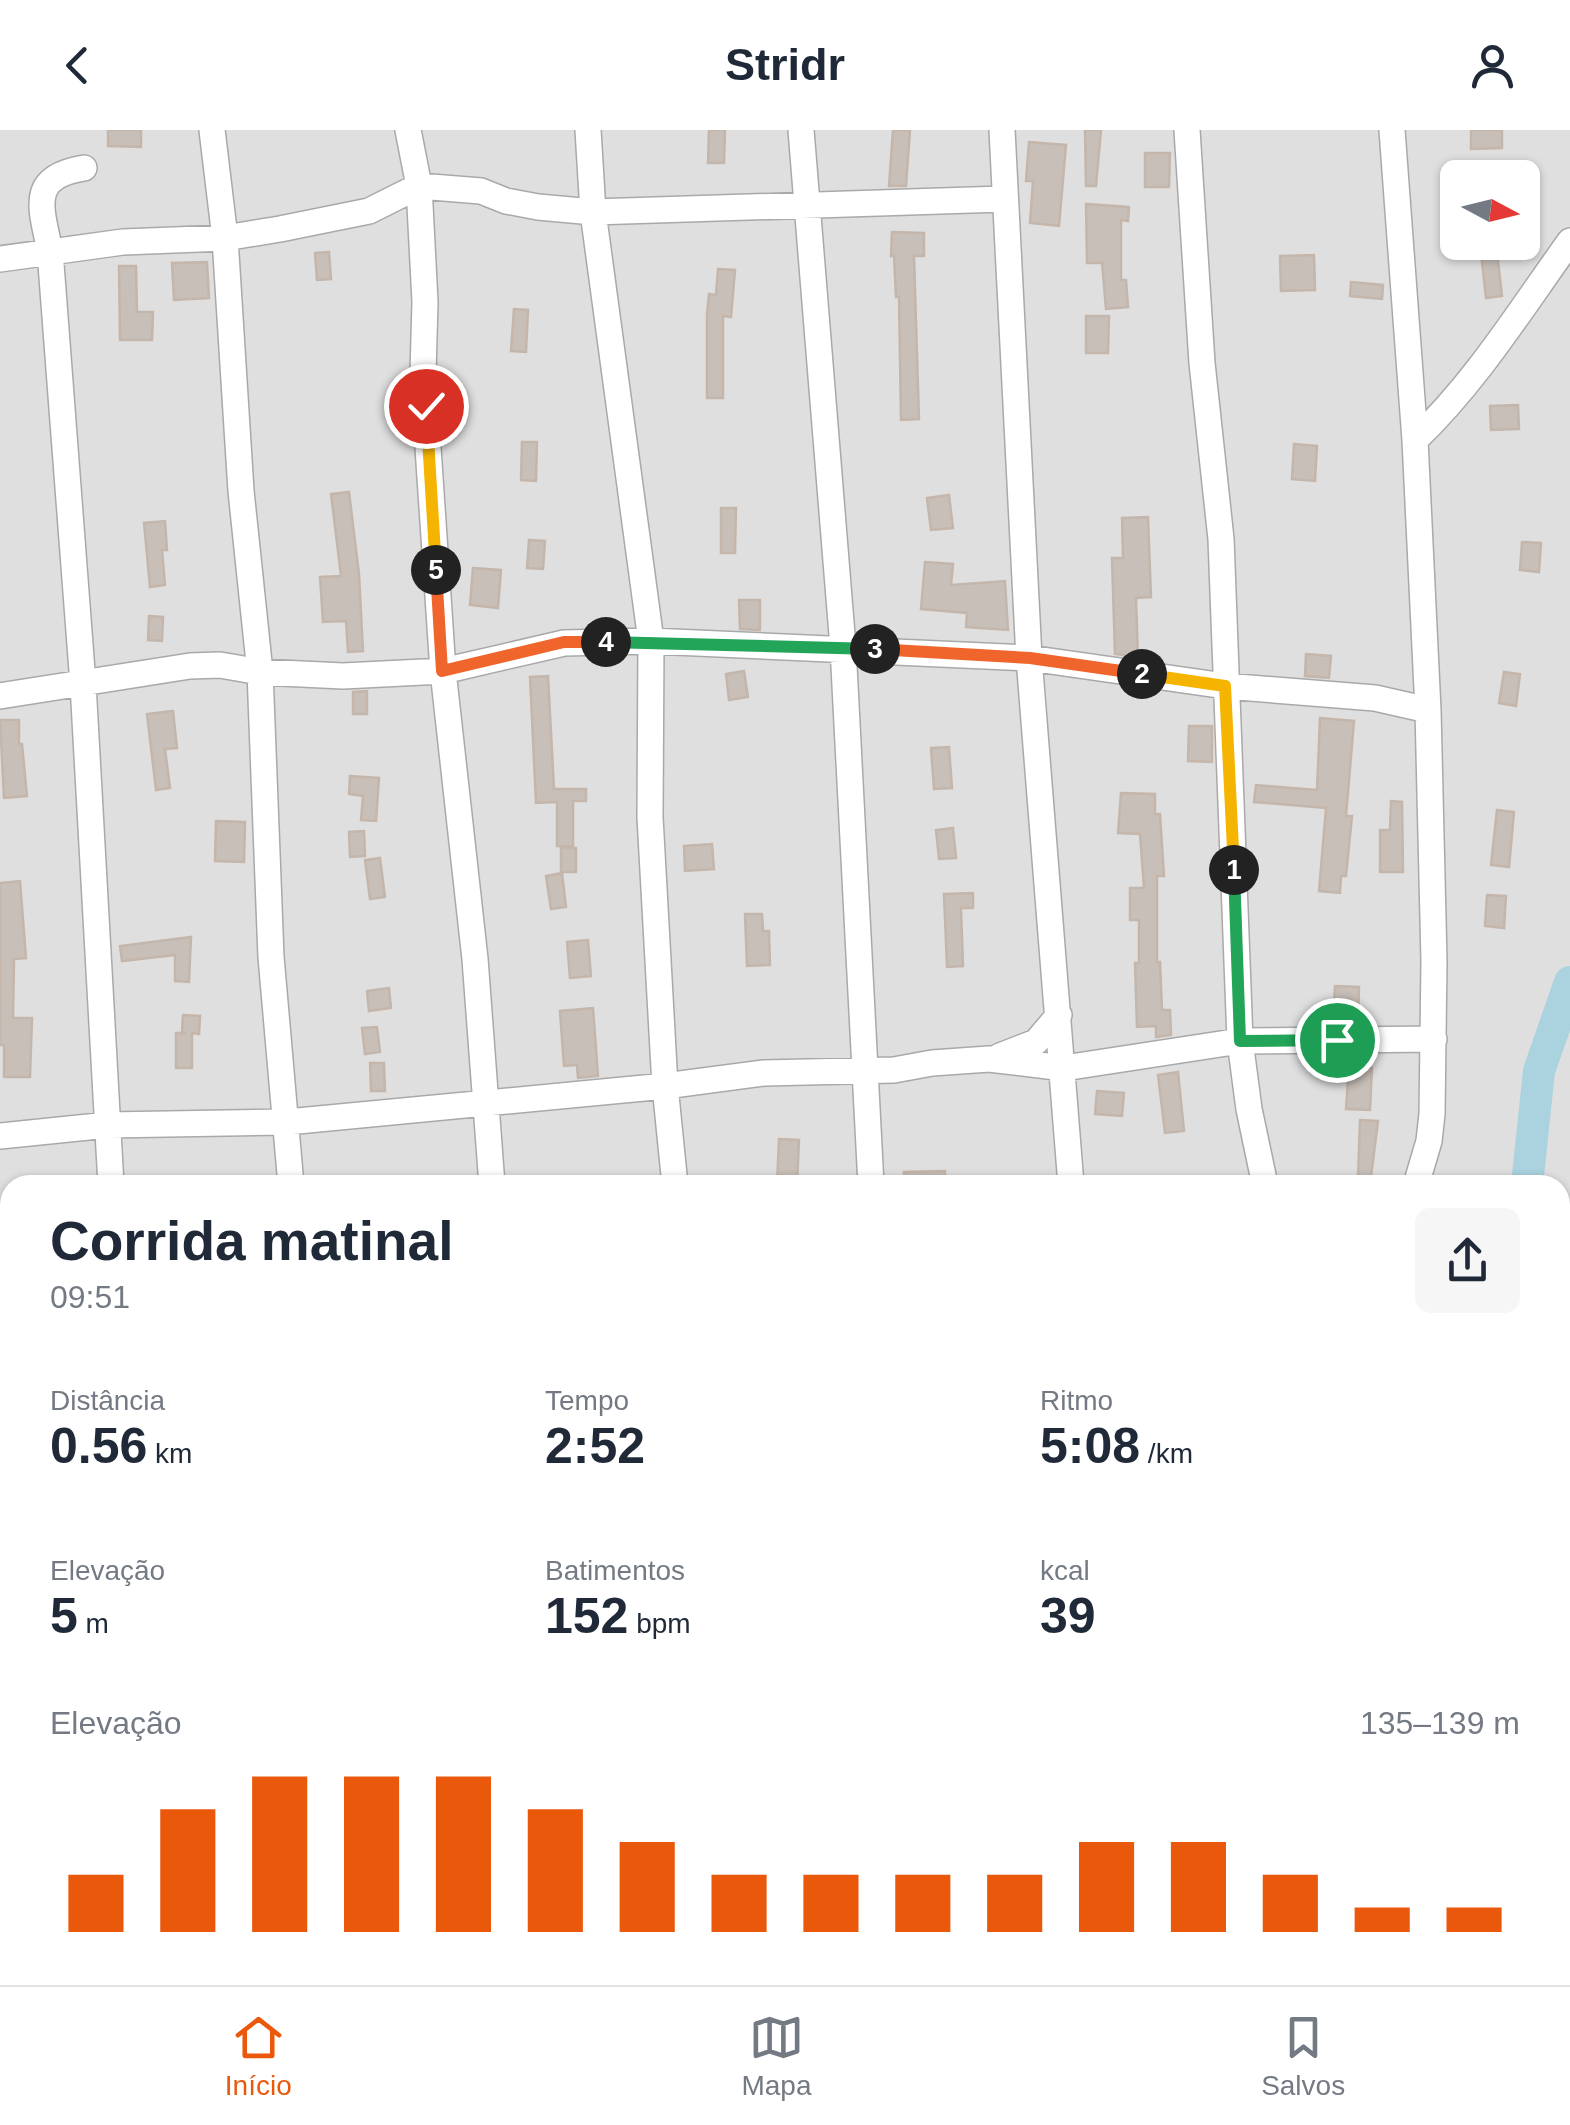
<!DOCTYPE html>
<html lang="pt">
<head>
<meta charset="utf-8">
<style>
  :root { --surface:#fff; --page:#f6f6f7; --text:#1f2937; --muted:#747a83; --line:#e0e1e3; --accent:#ea580c }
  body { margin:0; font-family:Helvetica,sans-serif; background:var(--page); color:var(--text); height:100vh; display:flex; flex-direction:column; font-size:38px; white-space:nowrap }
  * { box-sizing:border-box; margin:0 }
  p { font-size:32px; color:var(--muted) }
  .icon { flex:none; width:55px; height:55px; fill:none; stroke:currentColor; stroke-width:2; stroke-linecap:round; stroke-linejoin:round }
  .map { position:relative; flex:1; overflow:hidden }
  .side { position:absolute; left:0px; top:1045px; width:1570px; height:810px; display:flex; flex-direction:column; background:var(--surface); border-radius:30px 30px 0 0; box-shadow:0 2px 8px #0004 }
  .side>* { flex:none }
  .needle { width:65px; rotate:97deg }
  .tools { position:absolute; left:1440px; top:30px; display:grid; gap:20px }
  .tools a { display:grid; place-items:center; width:100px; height:100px; border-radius:15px; background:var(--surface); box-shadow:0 2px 8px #0004; font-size:50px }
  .pin { position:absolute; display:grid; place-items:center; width:85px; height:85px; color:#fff; margin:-42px; border:5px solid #fff; border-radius:50%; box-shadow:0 2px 10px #0007 }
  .km { position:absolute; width:50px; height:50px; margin:-25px; border-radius:50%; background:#222; color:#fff; font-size:28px; line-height:50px; text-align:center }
  .round { display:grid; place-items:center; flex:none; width:105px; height:105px; border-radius:15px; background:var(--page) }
  .head { display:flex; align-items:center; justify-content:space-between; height:170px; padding:0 50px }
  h1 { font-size:55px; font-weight:600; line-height:75px }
  .metrics { display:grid; grid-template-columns:repeat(3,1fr); gap:15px; height:170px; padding:10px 50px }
  .metrics div { display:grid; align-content:center }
  .metrics b { font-size:50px; font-weight:600 }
  .metrics small { font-size:28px; font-weight:400 }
  .metrics p { font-size:28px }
  .chart { height:280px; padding:20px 50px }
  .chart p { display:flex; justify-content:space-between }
  .chart svg { width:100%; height:180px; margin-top:10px; stroke:var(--accent); stroke-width:6 }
  header { display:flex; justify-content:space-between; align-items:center; height:130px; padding:0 50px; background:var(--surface); font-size:45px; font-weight:600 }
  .tabs { display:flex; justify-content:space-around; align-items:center; height:140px; border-top:2px solid var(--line); background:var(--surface); font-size:28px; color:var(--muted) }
  .tabs a { display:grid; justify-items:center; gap:5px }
  .tabs .on { color:var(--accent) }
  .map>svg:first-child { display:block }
</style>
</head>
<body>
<header><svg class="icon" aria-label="back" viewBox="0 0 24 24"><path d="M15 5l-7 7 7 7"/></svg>Stridr<svg class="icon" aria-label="person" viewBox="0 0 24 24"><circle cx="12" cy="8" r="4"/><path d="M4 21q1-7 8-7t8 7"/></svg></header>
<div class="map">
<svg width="1570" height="1855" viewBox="0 0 1570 1855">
  <rect width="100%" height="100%" fill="#f2efe9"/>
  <path fill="#e0dfdf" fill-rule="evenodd" d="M0,0H1570V1855H0ZM1458,48H1522V112H1458ZM10,1055H1560V1845H10Z"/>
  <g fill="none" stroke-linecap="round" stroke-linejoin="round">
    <path stroke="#aad3df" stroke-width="32" d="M1527,1055L1539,941L1570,852
      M1289,1855L1290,1845"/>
  </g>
  <path fill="#c7bfb8" stroke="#c4b6ab" stroke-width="2.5" d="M108,0H141V17L108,16Z
    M709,0H725L724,33H708Z
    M893,0H910L906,56H889Z
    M1085,0H1101L1096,56H1086Z
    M1471,0H1502V18L1471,19Z
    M1029,12L1066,15L1059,96L1030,93L1033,51H1026Z
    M1145,23H1170L1169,57H1145Z
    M1086,74L1129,77L1128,91L1121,90V150H1126L1128,177L1106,179L1102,133H1087Z
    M892,102L924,103V126H914L919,289L901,290L899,167H896L894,126H891Z
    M329,122L331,149L317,150L315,123Z
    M1497,122L1502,166L1486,168L1481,123Z
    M1314,125L1315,160L1281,161L1280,126Z
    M207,132L209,168L174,170L172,133Z
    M119,136H136L137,182H153L152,210H120Z
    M718,139L735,140L731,187L723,186V268H707V184L709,164L716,165Z
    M1351,152L1383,155L1382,169L1350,166Z
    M514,179L528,180L526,222L511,221Z
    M1086,186H1109L1108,223H1086Z
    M1518,275L1519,299L1491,300L1490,276Z
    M522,312H537L536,351L521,350Z
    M1294,314L1317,316L1315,351L1292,349Z
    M349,362L359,444L363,521L348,522L346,491L323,492L320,447L341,446L331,364Z
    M949,365L953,398L931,400L927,368Z
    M721,378H736L735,423H721Z
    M1148,387L1151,467L1136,468L1138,527L1115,524L1112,428H1123L1122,388Z
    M165,391L167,420H162L165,455L150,457L144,393Z
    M529,410L545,411L543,439L527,438Z
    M1522,412L1541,413L1539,442L1520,440Z
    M925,432L953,434L951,455L1005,451L1008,500L966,497L967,483L921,479Z
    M473,438L501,440L498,478L470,475Z
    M739,470H760V500L740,499Z
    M149,486L163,487L162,511L148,510Z
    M1306,524L1331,526L1329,548L1305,546Z
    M744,541L748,567L729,570L726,544Z
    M1504,542L1520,544L1516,576L1499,573Z
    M548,546L554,659H586V671H573V717L557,716V672L536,673L530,547Z
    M367,561V584H353V562Z
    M173,581L177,618L165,619L170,658L156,660L147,584Z
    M1320,588L1354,591L1346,686H1352L1346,746H1341L1340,763L1319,761L1326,678L1254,672L1256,655L1317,660Z
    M0,590H19V614H22L27,666L4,668Z
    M1189,596H1212V632L1188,631Z
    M949,617L952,658L934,659L931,618Z
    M350,646L379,648L376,691L361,690L363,666L349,664Z
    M1121,663L1155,664V684H1160L1164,746H1157V832H1160L1162,880H1170L1171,905L1156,907V896L1137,897L1135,833H1139V790H1130V758H1144L1140,704L1118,703Z
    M1391,671L1402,672L1403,742H1380V700H1390Z
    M1497,680L1514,682L1509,737L1491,735Z
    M216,691L245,692L244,732L215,731Z
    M953,698L956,728L939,729L936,700Z
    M364,701L365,726L350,727L349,702Z
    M712,714L714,739L685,741L684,716Z
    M561,718H576V742H561Z
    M380,728L385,767L370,769L365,730Z
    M562,743L566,777L551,779L546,746Z
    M20,751L26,828L14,829L13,888H32L30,947H4V915H0V753Z
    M973,763V778H961L963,836L947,837L944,764Z
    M1487,765L1506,766L1504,798L1485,796Z
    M745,784H762L763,801H769L770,835L747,836Z
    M191,807L189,852L175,851V825L122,831L120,816Z
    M588,810L591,846L570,848L567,812Z
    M1335,856L1359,857L1358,894H1333Z
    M389,858L391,878L369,881L367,861Z
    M593,878L598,946L578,948L577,935L564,936L560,881Z
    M183,885L200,886L199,904L192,903V938H176V903H186L182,902Z
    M377,897L380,922L365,924L362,898Z
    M370,933H384L385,961H371Z
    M1349,936L1372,938L1370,980L1346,979Z
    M1178,942L1184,1001L1165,1003L1158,945Z
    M1097,961L1124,963L1122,986L1095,984Z
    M1360,990L1378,991L1371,1047L1358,1046Z
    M779,1009L799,1010L797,1055H777Z
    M945,1041V1055H904V1042Z"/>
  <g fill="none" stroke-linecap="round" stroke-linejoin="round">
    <defs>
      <path id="minor" d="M212,0L225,108L241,361L260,542L271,827L291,1055
        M408,0L419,56L425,172L423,243L443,541L475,829L492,1055
        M588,0L593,82L1003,69
        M801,0L843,517L871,1055
        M1002,0L1029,528L1071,1055
        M1187,0L1202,233L1221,409L1240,911L1249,979L1265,1055
        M1392,0L1415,310L1428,580L1434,831L1432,984L1429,1011L1416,1055
        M84,38C28,47 41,77 50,121L83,554L111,1055
        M0,129L123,112L225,108L280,99L369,81L419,56L481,61L506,71L538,77L593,82L651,511L1029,528L1225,556L1375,568L1428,580
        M1415,310C1476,252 1521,179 1570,111
        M0,566L190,536L220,535L260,542L343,546L443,541L564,513L651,511L650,687L665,956L675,1055
        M1000,926L1036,912L1059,885
        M0,1006L108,995L287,992L665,956L764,943L894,940L932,933L989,929L1064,938L1240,911L1434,909
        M0,1438L10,1437
        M1560,1603H1570
        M1560,1700L1570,1690
        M1465,1845L1471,1855
        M133,1855L151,1852H343L365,1855
        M399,1855L402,1845
        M1418,1855L1419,1845"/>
    </defs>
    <use href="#minor" stroke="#a9a9a9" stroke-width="28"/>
    <use href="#minor" stroke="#fff" stroke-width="25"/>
  </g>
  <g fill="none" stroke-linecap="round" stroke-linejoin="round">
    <defs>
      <path id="split-1" d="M1234,740L1240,911L1337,910"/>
      <path id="split-2" d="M1142,544L1225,556L1234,740"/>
      <path id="split-3" d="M875,519L1030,528L1142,544"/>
      <path id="split-4" d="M606,512L875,519"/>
      <path id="split-5" d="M436,440L442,541L564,512H606"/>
      <path id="split-6" d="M426,276L436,440"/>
    </defs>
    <use href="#split-1" stroke="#fff" stroke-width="20"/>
    <use href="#split-2" stroke="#fff" stroke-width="20"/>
    <use href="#split-3" stroke="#fff" stroke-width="20"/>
    <use href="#split-4" stroke="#fff" stroke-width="20"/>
    <use href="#split-5" stroke="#fff" stroke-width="20"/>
    <use href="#split-6" stroke="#fff" stroke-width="20"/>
    <use href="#split-1" stroke="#22a559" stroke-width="12"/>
    <use href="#split-2" stroke="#f5b400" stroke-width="12"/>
    <use href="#split-3" stroke="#f0652b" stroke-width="12"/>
    <use href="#split-4" stroke="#22a559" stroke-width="12"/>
    <use href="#split-5" stroke="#f0652b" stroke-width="12"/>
    <use href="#split-6" stroke="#f5b400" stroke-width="12"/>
  </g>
</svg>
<div class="tools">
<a><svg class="needle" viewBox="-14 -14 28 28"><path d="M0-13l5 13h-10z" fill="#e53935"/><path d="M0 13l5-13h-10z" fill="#747a83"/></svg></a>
</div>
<div class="pin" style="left:1337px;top:910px;background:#1e9e55"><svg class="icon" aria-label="arrive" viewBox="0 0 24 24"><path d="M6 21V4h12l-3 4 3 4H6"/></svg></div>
<div class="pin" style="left:426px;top:276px;background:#d93025"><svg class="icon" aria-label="check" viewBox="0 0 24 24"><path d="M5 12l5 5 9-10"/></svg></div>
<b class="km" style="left:1234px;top:740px">1</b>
<b class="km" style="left:1142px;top:544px">2</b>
<b class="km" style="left:875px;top:519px">3</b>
<b class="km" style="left:606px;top:512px">4</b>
<b class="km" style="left:436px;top:440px">5</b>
<section class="side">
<div class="head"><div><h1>Corrida matinal</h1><p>09:51</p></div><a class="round"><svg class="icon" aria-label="share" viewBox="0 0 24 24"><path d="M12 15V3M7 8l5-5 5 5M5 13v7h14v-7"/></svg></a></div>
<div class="metrics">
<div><p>Distância</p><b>0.56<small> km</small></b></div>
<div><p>Tempo</p><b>2:52</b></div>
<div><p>Ritmo</p><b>5:08<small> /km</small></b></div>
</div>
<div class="metrics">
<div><p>Elevação</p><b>5<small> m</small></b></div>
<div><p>Batimentos</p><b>152<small> bpm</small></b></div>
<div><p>kcal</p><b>39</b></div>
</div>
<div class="chart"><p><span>Elevação</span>135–139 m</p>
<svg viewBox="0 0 160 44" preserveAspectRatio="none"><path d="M5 44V30M15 44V14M25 44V6M35 44V6M45 44V6M55 44V14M65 44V22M75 44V30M85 44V30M95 44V30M105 44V30M115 44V22M125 44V22M135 44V30M145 44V38M155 44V38"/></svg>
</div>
</section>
</div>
<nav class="tabs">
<a class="on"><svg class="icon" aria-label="home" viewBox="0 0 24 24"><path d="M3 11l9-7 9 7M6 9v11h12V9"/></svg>Início</a>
<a><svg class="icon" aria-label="map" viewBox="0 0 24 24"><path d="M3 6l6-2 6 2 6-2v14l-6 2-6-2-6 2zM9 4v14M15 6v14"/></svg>Mapa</a>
<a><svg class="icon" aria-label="saved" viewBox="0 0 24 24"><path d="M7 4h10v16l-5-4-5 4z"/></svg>Salvos</a>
</nav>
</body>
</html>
